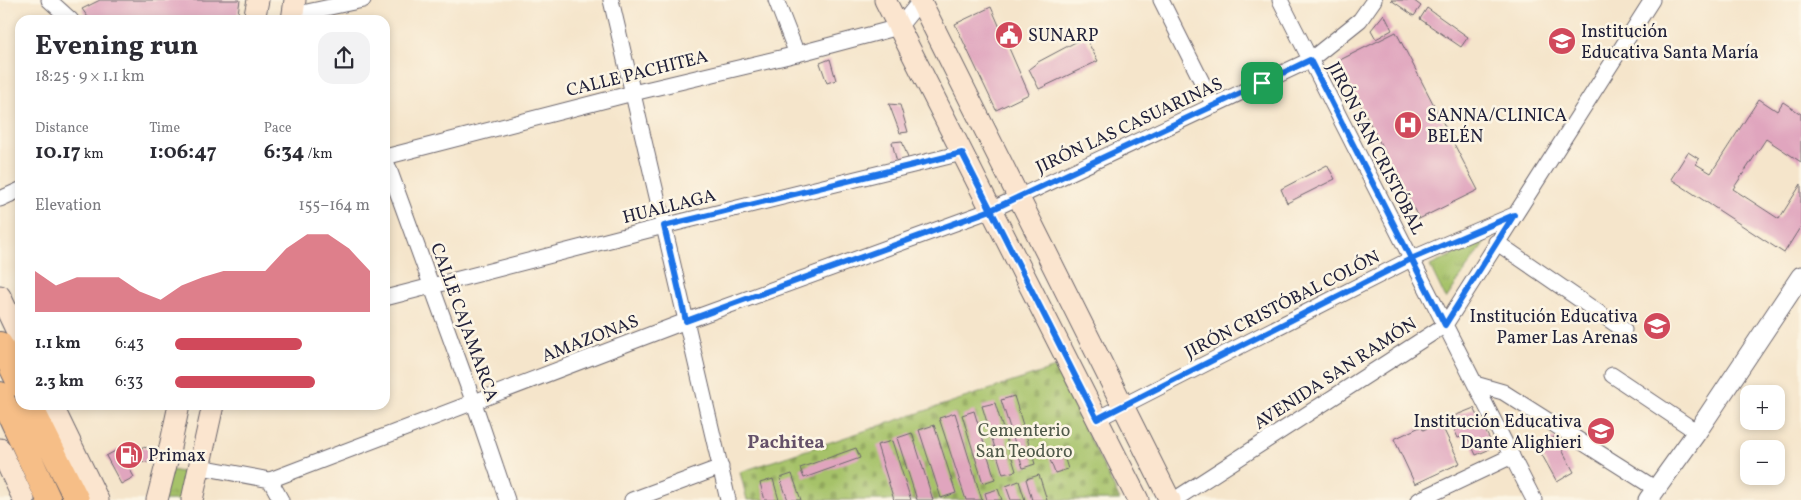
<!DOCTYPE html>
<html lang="en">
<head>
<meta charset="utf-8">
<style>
  :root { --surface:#fff; --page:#f2f2f3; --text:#2b2b33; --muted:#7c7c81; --accent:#d1495b }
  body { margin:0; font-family:Vollkorn,serif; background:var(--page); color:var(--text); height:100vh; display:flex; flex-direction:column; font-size:19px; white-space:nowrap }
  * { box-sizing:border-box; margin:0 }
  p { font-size:16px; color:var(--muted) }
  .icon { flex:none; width:28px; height:28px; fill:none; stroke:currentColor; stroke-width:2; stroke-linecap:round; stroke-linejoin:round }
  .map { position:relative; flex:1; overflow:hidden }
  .details { position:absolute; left:15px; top:15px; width:375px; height:395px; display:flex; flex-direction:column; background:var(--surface); border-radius:15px; box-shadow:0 2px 8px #0003 }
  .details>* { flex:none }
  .tools { position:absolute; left:1740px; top:385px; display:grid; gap:10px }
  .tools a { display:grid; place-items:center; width:45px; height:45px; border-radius:10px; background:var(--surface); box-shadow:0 2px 8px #0003; font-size:25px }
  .pin { position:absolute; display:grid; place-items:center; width:42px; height:42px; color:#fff; margin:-21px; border-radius:10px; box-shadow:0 2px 8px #0006 }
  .round { display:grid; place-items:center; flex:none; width:52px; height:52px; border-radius:15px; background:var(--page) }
  .overview { display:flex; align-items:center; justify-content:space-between; height:85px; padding:0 20px }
  h1 { font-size:28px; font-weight:700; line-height:38px }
  .metrics { display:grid; grid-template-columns:repeat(3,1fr); gap:8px; height:85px; padding:5px 20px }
  .metrics div { display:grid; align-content:center }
  .metrics b { font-size:21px; font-weight:700 }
  .metrics small { font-size:14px; font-weight:400 }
  .metrics p { font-size:14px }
  .chart { height:140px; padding:10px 20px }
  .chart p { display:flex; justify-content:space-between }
  .chart svg { width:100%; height:90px; margin-top:5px; fill:var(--accent); opacity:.7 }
  ul { padding:0 20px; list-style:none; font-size:16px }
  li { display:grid; grid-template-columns:80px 60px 1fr; align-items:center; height:38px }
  li i { height:12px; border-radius:6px; background:var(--accent) }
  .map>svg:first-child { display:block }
</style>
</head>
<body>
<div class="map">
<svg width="1801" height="500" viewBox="0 0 1801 500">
  <defs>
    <pattern id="grass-tufts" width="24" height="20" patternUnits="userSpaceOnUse" patternTransform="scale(1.25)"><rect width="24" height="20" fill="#a6c269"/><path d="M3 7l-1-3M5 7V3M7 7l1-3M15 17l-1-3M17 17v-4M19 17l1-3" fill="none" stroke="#8fa65c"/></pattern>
    <pattern id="cemetery-stones" width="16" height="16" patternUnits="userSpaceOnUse" patternTransform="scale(1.25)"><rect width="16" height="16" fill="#a6c269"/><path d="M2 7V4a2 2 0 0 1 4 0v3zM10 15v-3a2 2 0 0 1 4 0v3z" fill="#8fa65c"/></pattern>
  </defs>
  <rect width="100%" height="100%" fill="#fcf5e5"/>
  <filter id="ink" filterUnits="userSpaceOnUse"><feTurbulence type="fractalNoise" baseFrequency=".02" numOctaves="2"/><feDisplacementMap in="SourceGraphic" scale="10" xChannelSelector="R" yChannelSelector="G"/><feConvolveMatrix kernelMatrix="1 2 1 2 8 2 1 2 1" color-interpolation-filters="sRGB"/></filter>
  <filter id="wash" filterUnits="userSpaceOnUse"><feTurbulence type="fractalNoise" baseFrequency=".0096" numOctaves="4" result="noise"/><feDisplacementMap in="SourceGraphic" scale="20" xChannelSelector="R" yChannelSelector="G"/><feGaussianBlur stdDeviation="1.12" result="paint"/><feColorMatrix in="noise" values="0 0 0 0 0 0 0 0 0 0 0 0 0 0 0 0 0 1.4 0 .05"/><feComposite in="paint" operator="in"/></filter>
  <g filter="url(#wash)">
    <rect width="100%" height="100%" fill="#f5e5cb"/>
    <path fill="url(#grass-tufts)" stroke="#647252" d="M1488,237L1446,299L1430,266Z
      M171,470L192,474L185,500H162Z"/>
    <path fill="url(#cemetery-stones)" stroke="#647252" d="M1055,368L1120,500H747L740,472Z"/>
    <g id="blocks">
      <path fill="#e0a5be" d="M100,0H240L237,20H90L82,9Z
        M1391,0H1413L1421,6L1414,16Z
        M991,7L1029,94L996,110L955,24Z
        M1427,8L1468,37L1461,47L1420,19Z
        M1384,14L1392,30L1376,39L1371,30Z
        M1396,32L1478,190L1419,219L1338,61Z
        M1085,37L1098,61L1039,89L1029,69L1038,62Z
        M830,59L836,80L827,83L820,63Z
        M1759,99L1777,111L1783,102L1801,114V162L1766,139L1733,189L1779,219L1801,184V226L1784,253L1671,179L1688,152L1699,159L1696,164L1711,173Z
        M889,104L900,105L908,132L900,133Z
        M902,141L910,164L898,167L892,142Z
        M1327,165L1335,179L1287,203L1281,189Z
        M1014,396L1035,464L1023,468L1001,400Z
        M995,403L1016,471L1003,474L982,406Z
        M1474,408L1490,440L1488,450L1476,455L1467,435L1458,438L1449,418Z
        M974,411L995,479L983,483L962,415Z
        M955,413L982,500H966L939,418Z
        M1440,422L1460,463L1415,484L1394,439L1422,426L1423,430Z
        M934,425L956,493L941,498L919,430Z
        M912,433L933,500H917L897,438Z
        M1555,437L1574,472L1557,482L1537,446Z
        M892,441L911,500H894L877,445Z
        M130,443L137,455L127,461L120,449Z
        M142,447L156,449L153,463L140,461Z
        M856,448L860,458L804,478L800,468Z
        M119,449L134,477L121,484L106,456Z
        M1063,453L1068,469L1055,473L1049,457Z
        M792,474L801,500H788L780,478Z
        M1039,475L1047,500H1032L1026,479Z
        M773,479L779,500H765L760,483Z
        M1019,481L1025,500H1011L1006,486Z
        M998,489L1002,500H987L985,493Z"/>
    </g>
  </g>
  <g filter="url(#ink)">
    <use href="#blocks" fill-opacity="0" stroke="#6c666d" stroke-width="1"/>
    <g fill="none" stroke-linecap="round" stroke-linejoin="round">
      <defs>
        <path id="minor" d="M49,0L71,20
          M611,0L728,500
          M776,0L797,54
          M1161,0L1214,106
          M1280,0L1534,500
          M293,15L363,0
          M385,157L633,93L797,54L899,27L921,0
          M385,158L474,403L507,500
          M0,199L20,190
          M1496,242L1624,330
          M385,298L664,226L962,153
          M1612,375L1697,432
          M1475,384L1503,392L1656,489
          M1097,419L1411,259L1514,215
          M201,467L270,480L686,321L991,210L1310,60L1360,20L1374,0
          M270,480L281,500
          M632,500L721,467
          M1174,500L1445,325L1652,0
          M1419,500L1512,456"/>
        <path id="tertiary" d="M1648,500L1697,432L1801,276"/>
        <path id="secondary" d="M885,0L1138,500
          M920,0L1170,500
          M254,20L258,0
          M292,20L295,0
          M0,296L20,338
          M52,405L98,500
          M0,449L24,500
          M157,500L167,461L179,405
          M192,500L213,405"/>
        <path id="primary" d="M0,344L20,385
          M0,394L49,500
          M30,405L77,500"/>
      </defs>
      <use href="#minor" stroke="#6c666d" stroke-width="17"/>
      <use href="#tertiary" stroke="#6c666d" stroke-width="21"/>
      <use href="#secondary" stroke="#6c666d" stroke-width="23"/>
      <use href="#primary" stroke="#6c666d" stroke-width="26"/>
      <use href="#minor" stroke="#fff" stroke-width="15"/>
      <use href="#tertiary" stroke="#fff" stroke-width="19"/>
      <use href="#secondary" stroke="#fbe5cf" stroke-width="21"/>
      <use href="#primary" stroke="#f6be87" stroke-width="24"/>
    </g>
  </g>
  <g fill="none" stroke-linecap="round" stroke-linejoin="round" filter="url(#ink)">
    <defs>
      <path id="route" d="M1262,83L991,210L686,321L664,226L962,153L1097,419L1411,259L1514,215L1445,325C1400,236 1355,148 1310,60L1262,83"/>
    </defs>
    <use href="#route" stroke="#fff" stroke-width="10"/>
    <use href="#route" stroke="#1a73e8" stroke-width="6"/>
  </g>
  <defs>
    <symbol id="civic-disc" viewBox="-11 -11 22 22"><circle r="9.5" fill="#d1495b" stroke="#fcf5e5"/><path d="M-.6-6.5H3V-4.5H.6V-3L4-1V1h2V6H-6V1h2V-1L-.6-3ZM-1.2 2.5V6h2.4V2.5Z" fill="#fff"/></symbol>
    <symbol id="school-disc" viewBox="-11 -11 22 22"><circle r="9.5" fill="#d1495b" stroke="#fcf5e5"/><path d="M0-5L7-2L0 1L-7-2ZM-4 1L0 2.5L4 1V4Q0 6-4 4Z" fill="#fff"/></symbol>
    <symbol id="hospital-disc" viewBox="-11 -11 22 22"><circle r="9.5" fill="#d1495b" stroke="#fcf5e5"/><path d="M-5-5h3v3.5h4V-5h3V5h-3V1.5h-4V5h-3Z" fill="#fff"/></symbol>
    <symbol id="fuel-disc" viewBox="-11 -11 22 22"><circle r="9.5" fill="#d1495b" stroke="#fcf5e5"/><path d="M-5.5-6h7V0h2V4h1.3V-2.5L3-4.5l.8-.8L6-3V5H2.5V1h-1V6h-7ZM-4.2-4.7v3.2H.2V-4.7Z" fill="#fff"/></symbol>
  </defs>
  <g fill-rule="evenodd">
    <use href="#civic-disc" x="993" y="19" width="32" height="32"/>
    <use href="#school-disc" x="1546" y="25" width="32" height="32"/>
    <use href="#hospital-disc" x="1392" y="109" width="32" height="32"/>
    <use href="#school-disc" x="1641" y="310" width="32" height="32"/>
    <use href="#school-disc" x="1585" y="415" width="32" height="32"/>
    <use href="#fuel-disc" x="113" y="439" width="32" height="32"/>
  </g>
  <g text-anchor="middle" stroke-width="5" stroke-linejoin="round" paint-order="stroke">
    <g font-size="18" fill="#22223b" stroke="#fcf5e5" text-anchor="start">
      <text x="1581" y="37">Institución<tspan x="1581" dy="21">Educativa Santa María</tspan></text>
      <text x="1028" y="41">SUNARP</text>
      <text x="1427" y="121">SANNA/CLINICA<tspan x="1427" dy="21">BELÉN</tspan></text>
      <text x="1638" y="322" text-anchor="end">Institución Educativa<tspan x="1638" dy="21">Pamer Las Arenas</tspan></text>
      <text x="1582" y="427" text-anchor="end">Institución Educativa<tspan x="1582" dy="21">Dante Alighieri</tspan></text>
      <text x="148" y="461">Primax</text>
    </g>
    <g font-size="18" fill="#22223b" stroke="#fcf5e5">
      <text transform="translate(637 73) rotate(-14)" y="6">CALLE PACHITEA</text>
      <text transform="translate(1129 125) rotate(-25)" y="6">JIRÓN LAS CASUARINAS</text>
      <text transform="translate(1376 148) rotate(63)" y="6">JIRÓN SAN CRISTÓBAL</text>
      <text transform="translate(669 206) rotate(-14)" y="6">HUALLAGA</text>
      <text transform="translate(1282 304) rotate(-27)" y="6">JIRÓN CRISTÓBAL COLÓN</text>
      <text transform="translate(465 322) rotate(70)" y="6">CALLE CAJAMARCA</text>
      <text transform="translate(590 338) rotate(-21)" y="6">AMAZONAS</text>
      <text transform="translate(1335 373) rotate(-33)" y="6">AVENIDA SAN RAMÓN</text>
    </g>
    <g font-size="18" fill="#505a4b" stroke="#fcf5e5">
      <text x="1024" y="436">Cementerio<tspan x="1024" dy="21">San Teodoro</tspan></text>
    </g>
    <g font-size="19" font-weight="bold" fill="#645069" stroke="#fcf5e5">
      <text x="786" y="448">Pachitea</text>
    </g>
  </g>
</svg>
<div class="tools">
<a>+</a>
<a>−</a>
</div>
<div class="pin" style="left:1262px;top:83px;background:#1e9e55"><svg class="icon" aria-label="arrive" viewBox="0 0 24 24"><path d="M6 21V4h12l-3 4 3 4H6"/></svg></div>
<section class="details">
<div class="overview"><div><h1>Evening run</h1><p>18:25 · 9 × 1.1 km</p></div><a class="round"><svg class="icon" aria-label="share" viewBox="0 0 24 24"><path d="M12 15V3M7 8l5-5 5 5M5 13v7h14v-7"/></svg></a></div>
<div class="metrics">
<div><p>Distance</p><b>10.17<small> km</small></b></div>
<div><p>Time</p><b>1:06:47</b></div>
<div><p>Pace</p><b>6:34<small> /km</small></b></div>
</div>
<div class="chart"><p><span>Elevation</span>155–164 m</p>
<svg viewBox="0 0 160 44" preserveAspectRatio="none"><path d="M0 44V24L10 31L20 27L30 27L40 27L50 34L60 38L70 31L80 27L90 24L100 24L110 24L120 13L130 6L140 6L150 13L160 24V44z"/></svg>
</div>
<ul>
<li><b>1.1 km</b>6:43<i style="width:65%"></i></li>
<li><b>2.3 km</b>6:33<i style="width:72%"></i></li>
</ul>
</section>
</div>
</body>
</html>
